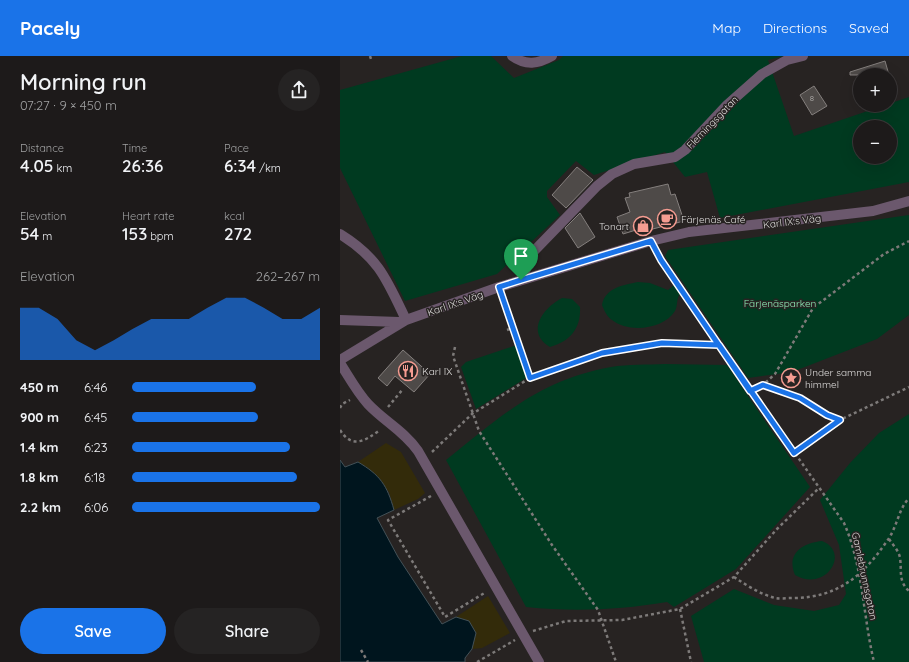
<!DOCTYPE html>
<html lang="en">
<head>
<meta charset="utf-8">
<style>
  :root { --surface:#1d1a1a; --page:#252323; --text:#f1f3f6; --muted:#a0a1a2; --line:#3b3839; --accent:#1a73e8 }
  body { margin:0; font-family:Quicksand,sans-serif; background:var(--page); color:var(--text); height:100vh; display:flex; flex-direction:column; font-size:15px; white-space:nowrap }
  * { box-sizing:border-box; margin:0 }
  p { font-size:13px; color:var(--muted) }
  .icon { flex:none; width:22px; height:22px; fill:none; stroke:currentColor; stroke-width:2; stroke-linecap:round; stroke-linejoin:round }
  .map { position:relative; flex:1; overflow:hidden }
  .panel { display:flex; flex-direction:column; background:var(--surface); width:340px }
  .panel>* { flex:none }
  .controls { position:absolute; left:513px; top:12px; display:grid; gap:8px }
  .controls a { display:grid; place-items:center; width:44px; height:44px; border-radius:50%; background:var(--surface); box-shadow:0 4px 16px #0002,0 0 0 1px var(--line); font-size:20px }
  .pin { position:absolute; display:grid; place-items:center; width:34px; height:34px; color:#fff; margin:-41px -17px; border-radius:50% 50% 50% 0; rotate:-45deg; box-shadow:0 0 4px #0007 }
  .pin .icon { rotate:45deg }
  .round { display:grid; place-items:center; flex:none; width:42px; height:42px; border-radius:21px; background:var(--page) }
  .overview { display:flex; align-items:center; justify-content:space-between; height:68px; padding:0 20px }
  h1 { font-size:22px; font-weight:600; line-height:30px }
  .metrics { display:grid; grid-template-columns:repeat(3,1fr); gap:6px; height:68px; padding:4px 20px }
  .metrics div { display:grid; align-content:center }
  .metrics b { font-size:17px; font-weight:600 }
  .metrics small { font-size:11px; font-weight:400 }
  .metrics p { font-size:11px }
  .chart { height:112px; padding:8px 20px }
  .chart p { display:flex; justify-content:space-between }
  .chart svg { width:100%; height:72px; margin-top:4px; fill:var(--accent); opacity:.7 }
  .button { display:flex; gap:8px; margin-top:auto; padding:8px 20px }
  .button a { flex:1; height:46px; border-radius:24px; background:var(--accent); color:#fff; font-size:16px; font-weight:600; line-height:46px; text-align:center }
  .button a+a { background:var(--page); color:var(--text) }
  ul { padding:0 20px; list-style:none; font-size:13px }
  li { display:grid; grid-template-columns:64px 48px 1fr; align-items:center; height:30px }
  li i { height:10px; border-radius:5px; background:var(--accent) }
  header { display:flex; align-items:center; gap:24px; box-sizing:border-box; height:56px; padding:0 20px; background:var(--accent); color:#fff }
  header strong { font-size:19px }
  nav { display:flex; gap:22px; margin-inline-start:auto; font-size:14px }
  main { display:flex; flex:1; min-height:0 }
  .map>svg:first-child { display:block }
</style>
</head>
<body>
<header>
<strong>Pacely</strong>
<nav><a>Map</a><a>Directions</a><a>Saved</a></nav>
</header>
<main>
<section class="panel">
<div class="overview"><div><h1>Morning run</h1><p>07:27 · 9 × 450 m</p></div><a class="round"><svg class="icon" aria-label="share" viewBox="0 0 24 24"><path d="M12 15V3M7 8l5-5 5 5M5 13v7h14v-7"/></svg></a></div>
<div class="metrics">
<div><p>Distance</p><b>4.05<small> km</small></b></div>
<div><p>Time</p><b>26:36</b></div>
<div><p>Pace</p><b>6:34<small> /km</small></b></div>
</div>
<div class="metrics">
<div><p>Elevation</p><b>54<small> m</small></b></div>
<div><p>Heart rate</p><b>153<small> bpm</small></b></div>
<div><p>kcal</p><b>272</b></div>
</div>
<div class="chart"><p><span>Elevation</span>262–267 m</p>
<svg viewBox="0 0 160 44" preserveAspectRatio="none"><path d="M0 44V12L10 12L20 19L30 32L40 38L50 32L60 25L70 19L80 19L90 19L100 12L110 6L120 6L130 12L140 19L150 19L160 12V44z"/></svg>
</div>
<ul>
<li><b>450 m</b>6:46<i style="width:66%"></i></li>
<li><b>900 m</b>6:45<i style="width:67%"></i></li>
<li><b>1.4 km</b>6:23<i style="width:84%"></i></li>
<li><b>1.8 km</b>6:18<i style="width:88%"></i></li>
<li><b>2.2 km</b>6:06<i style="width:100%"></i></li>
</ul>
<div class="button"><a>Save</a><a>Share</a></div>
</section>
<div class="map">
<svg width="569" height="606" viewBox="0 0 569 606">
  <rect width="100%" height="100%" fill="#272322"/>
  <path fill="#003a20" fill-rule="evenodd" d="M122,0H151L174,22L219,4L223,0H444L428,4L454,80L569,41V126L380,162L367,116L345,121L325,96L254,119L236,105L207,135V141L220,159L157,218L65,245L0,112V34ZM520,71H550V101H520Z
    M569,159V259L537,283L452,316L408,322L325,200L328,194Z
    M298,226L310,227L328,234L334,229L340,238C336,243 338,250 335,255C323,274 288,277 272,264C267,261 264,254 262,249C265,232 283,229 298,226Z
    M222,242L232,243L240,251C241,272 231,285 210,291C185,276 203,252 222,242Z
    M177,289L186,322L136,353L121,311L126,306Z
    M325,308L387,309L470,431L396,513L334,551L327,546C279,554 234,556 186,551L106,404C160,361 199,324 271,311C288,308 307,309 325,308Z
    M569,358V606H364L351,560L394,533L434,549L474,555L499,549L506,538L499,489L480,444L510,407L539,377Z
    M482,485C511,496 486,537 455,519C446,498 462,487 482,485Z"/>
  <path fill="#332b0a" d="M46,387L61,396L85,437L78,443L54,454L49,436L24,410L18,406Z
    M148,540L170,577L142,592L132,593L136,577L129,565L116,561Z"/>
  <path fill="#00151e" stroke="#435157" d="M0,404L5,411L18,406C40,419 47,429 54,454L37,462L58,501L102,568L116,561L129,565L136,577L132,593L125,602V606H0Z"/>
  <path fill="#4e4a48" stroke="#847f7d" d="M545,5L549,19H510V16Z
    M474,30L487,50L472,59L460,39Z
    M237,111L253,124L226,152L212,139Z
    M328,128L331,139L335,138L344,165L297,177L296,174L283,178L277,161L290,156L285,142L290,141L289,137Z
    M240,157L255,181L238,192L225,172Z
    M63,294L90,318L74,336L55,320L47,330L38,322Z"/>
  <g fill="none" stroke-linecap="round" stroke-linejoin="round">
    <path stroke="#7d7a79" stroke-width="2.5" stroke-dasharray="3 3" stroke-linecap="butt" d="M30,0L31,3
      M316,195L379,289L504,467C523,510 523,560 534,606
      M163,241L190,322
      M167,274L173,272
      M115,291L113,300L139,375L212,489L258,554L276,606
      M423,329L460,341L487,359L500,364
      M410,335L423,329L435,318L473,252L544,198L569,185
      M48,351L63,333
      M0,352L2,348L10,344
      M0,374C12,393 25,385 40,374
      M92,396L132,358L190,322L263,297L322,287L378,289
      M454,397L500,364L569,331
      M91,440L48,464L105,561L146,536
      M549,483C553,489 559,495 560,502C562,515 558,525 569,535
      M394,521C406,529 420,538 435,542C440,543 447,542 453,542C497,542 523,520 547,485C557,472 558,454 569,442
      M340,553L351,606
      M193,575L226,565L282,564L340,553L394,521L437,473L479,432
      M21,594L28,606
      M137,606L175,584"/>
    <path stroke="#6b586d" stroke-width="10" d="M172,0C186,10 198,8 212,0
      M0,178C39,202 47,224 66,264
      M181,224L194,195L257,130L272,118L294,108L335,101L345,94L387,49L422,18L447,4L463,0
      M0,264L59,266
      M0,304L66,264L159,231L311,185L349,176L533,155L569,145
      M0,307C9,321 17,336 28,348C45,366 63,374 78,395L199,606"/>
  </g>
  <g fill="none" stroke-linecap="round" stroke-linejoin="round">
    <defs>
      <path id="route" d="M181,224L159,231L190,322L262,297L322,287L379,289L454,397L500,364L487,359L460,342L423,329L410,335L321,204L311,185L181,224"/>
    </defs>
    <use href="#route" stroke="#fff" stroke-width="8"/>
    <use href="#route" stroke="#1a73e8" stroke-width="5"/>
  </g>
  <defs>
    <symbol id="cafe-ring" viewBox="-11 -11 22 22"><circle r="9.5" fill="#272322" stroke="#f59c91" stroke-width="1.5"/><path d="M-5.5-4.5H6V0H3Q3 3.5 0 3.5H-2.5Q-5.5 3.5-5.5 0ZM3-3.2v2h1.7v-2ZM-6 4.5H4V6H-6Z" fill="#f59c91"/></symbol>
    <symbol id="shop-ring" viewBox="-11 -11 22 22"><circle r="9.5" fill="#272322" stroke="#f59c91" stroke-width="1.5"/><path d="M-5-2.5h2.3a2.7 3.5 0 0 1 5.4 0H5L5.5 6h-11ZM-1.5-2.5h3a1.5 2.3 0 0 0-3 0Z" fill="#f59c91"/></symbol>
    <symbol id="restaurant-ring" viewBox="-11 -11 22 22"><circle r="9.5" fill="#272322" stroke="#f59c91" stroke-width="1.5"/><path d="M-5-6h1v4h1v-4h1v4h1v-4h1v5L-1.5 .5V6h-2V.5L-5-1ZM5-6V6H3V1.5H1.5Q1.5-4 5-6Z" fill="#f59c91"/></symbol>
    <symbol id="sight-ring" viewBox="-11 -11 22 22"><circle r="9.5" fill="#272322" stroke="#f59c91" stroke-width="1.5"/><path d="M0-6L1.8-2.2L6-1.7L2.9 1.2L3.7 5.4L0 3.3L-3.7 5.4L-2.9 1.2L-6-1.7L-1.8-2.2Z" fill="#f59c91"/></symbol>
  </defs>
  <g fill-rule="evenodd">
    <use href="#cafe-ring" x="316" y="152" width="22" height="22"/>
    <use href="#shop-ring" x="292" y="159" width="22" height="22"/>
    <use href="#restaurant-ring" x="57" y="304" width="22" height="22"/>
    <use href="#sight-ring" x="440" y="311" width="22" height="22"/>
  </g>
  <g text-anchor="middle" stroke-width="3" stroke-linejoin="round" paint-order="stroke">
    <g font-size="8" fill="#bab8b6">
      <text x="472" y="45">8</text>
    </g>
    <g font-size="10" fill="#dedcdb" stroke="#272322">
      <text transform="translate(372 66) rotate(-46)" y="4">Flemingsgatan</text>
      <text transform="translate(452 165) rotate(-7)" y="4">Karl IX:s Väg</text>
      <text transform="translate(115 247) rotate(-19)" y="4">Karl IX:s Väg</text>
      <text transform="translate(525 520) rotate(78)" y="4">Gamlebrunnsgatan</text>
    </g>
    <g font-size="10" fill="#dedcdb" stroke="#272322" text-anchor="start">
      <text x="341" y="167">Färjenäs Café</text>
      <text x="289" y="174" text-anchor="end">Tonart</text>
      <text x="82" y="319">Karl IX</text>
      <text x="465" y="320">Under samma<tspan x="465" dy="12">himmel</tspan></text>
    </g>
    <g font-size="10" fill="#8cebb5" stroke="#272322">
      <text x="440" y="251">Färjenäsparken</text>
    </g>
  </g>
</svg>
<div class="controls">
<a>+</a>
<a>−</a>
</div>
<div class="pin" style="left:181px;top:224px;background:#1e9e55"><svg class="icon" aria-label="arrive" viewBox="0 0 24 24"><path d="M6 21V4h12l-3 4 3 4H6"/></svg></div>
</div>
</main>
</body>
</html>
